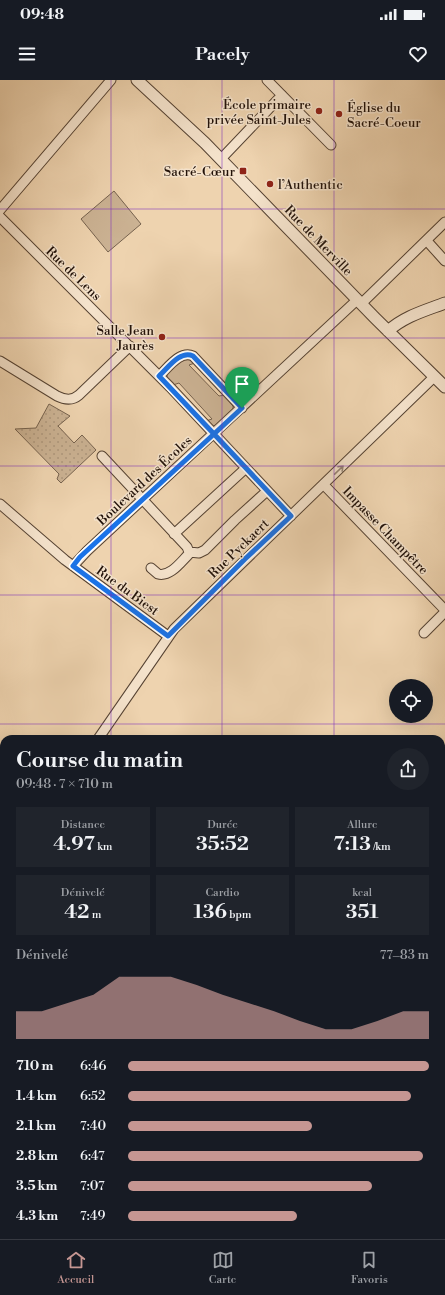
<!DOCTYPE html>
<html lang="fr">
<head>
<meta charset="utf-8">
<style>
  :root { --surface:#171b24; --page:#20242c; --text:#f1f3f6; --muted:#9ea1a6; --line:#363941; --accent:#c59692 }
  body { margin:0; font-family:"Libre Bodoni",serif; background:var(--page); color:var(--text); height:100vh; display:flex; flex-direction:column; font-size:15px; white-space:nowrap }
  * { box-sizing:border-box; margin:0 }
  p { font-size:13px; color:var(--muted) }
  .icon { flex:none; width:22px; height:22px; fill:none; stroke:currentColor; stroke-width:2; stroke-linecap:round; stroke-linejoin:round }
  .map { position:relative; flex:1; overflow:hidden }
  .drawer { position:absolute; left:0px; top:655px; width:445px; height:504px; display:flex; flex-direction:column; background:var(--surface); border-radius:12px 12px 0 0; box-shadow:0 4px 16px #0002 }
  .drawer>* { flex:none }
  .tools { position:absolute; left:389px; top:599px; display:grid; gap:8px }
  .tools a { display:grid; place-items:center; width:44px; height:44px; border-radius:50%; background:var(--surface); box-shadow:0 4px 16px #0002; font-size:20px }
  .pin { position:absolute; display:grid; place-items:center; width:34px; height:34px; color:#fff; margin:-41px -17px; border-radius:50% 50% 50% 0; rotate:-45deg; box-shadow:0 0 4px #0007 }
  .pin .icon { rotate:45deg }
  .round { display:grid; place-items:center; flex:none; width:42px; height:42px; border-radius:21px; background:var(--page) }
  .headline { display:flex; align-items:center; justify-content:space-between; height:68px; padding:0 16px }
  h1 { font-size:22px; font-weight:600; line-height:30px }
  .metrics { display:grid; grid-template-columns:repeat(3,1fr); gap:6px; height:68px; padding:4px 16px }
  .metrics div { display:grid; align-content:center; border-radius:0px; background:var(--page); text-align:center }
  .metrics b { font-size:20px; font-weight:600 }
  .metrics small { font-size:11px; font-weight:400 }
  .metrics p { font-size:11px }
  .chart { height:112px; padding:8px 16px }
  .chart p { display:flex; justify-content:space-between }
  .chart svg { width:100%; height:72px; margin-top:4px; fill:var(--accent); opacity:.7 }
  ul { padding:0 16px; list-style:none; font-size:13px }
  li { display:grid; grid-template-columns:64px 48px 1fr; align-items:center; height:30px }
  li i { height:10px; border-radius:5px; background:var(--accent) }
  .status { display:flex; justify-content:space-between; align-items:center; height:28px; padding:0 20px; background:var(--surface); direction:ltr }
  .status svg { height:11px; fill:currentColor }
  header { display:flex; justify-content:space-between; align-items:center; height:52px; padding:0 16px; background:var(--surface); font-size:18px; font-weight:600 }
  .tabs { display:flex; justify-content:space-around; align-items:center; height:56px; border-top:1px solid var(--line); background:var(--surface); font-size:11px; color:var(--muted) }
  .tabs a { display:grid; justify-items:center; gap:2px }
  .tabs .selected { color:var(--accent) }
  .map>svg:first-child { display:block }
</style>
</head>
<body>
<div class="status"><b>09:48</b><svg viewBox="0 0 49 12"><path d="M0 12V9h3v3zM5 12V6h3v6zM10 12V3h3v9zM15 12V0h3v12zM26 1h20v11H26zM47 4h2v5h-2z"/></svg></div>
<header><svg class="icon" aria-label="menu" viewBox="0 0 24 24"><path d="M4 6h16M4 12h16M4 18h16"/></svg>Pacely<svg class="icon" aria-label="heart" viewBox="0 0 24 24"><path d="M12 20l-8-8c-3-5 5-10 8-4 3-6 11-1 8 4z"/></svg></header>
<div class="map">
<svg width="445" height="1159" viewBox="0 0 445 1159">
  <defs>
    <pattern id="grass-dots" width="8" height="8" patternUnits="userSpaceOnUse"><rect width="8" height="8" fill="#cbb293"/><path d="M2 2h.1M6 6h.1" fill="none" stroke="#ae987d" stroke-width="1.8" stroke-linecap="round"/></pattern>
    <pattern id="garden-furrows" width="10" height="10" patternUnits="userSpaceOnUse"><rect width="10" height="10" fill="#cbb293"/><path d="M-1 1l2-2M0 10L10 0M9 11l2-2" fill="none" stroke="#ae987d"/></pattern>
  </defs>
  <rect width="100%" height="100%" fill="#eed3af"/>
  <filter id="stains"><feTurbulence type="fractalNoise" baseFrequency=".005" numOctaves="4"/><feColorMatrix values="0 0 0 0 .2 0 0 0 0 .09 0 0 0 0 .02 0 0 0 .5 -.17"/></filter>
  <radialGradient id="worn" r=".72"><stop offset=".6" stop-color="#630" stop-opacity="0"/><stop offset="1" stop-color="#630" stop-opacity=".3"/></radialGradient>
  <path fill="url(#grass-dots)" stroke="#76624e" d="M49,324L70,336L58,346L74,363L82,355L96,370L61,403L57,399L59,394L15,349L36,348Z"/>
  <path fill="#cbb293" stroke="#76624e" d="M114,111L141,144L108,172L81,139Z
    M188,277L195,283L189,285L219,316L225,315L233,326V330L216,346H212L206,341L212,339L179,303L173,305C171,303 167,300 167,297C166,292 184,278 188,277Z"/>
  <path fill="url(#garden-furrows)" stroke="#76624e" d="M445,714V789L441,793V719Z"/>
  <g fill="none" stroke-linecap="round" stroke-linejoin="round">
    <path stroke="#735e4b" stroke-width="2.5" d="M441,793L445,789
      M217,1159L220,1155"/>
    <defs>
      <path id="minor" d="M267,0L331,65
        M221,79L282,15
        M0,130L111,0
        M0,137L170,307L291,436
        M427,161L445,181
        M361,224L445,142
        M0,281L57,316C65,320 72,321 79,315L130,266
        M159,296C168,288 180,270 193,276L242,328
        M102,376L187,467L189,472
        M324,405L445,530
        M0,424L65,480L168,556
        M174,454L246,388
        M73,486L87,471L357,220
        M151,488L158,494C170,497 180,483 188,475L189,472L199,473L205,470L235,440L267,411
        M424,553L445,532
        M98,659L174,549L434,297
        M0,867L4,856"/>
      <path id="tertiary" d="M137,0L205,63L375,238L445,307
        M388,251C405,236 424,231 445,223"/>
      <path id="secondary" d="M0,1102L4,1104
        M103,1155L110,1159"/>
    </defs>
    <use href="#minor" stroke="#554232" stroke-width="11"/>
    <use href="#tertiary" stroke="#554232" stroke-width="13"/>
    <use href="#secondary" stroke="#221209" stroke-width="14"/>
    <use href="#minor" stroke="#f4e2cb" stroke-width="9"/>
    <use href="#tertiary" stroke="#f4e2cb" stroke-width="11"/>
    <use href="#secondary" stroke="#f4e2cb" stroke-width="12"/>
    <path stroke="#221209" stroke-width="2.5" stroke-dasharray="7 7" stroke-linecap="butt" d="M441,701L445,696
      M60,1159L63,1155"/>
  </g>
  <defs><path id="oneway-shaft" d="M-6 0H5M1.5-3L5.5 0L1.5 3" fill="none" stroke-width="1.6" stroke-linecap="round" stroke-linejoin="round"/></defs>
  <use stroke="#968474" href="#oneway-shaft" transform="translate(339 390) rotate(-44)"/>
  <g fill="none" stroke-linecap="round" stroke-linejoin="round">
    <defs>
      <path id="route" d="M242,328L193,276C180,270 168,288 159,296L214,354L80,477L73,486L168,556L245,479L291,436L214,354L242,328"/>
    </defs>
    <use href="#route" stroke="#fff" stroke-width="8"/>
    <use href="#route" stroke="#1a73e8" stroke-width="5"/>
  </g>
  <path fill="none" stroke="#7b2cbf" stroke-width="1" stroke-opacity="0.55" d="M111,0V659M222,0V659M334,0V659M0,129H445M0,258H445M0,386H445M0,515H445M0,644H445M0,773H4M441,773H445M0,901H4M441,901H445M0,1030H4M441,1030H445M111,1155V1159M222,1155V1159M334,1155V1159"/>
  <g fill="#8f2418" stroke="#f4e2cb" stroke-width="1.5">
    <circle cx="319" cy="31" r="4"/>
    <circle cx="339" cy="34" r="4"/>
    <rect x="239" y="87" width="8" height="8" rx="2"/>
    <circle cx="270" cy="104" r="4"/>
    <circle cx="162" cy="257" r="4"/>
  </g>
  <g text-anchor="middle" stroke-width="3" stroke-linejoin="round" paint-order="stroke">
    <g font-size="13" fill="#221209" stroke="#f4e2cb" text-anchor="end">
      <text x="311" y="29">École primaire<tspan x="311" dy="15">privée Saint-Jules</tspan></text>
      <text x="347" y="32" text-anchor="start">Église du<tspan x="347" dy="15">Sacré-Coeur</tspan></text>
      <text x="235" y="96">Sacré-Cœur</text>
      <text x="278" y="109" text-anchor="start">l’Authentic</text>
      <text x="154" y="255">Salle Jean<tspan x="154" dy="15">Jaurès</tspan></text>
    </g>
    <g font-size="13" fill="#221209" stroke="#f4e2cb">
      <text transform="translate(319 160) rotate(46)" y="5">Rue de Merville</text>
      <text transform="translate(74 193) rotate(44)" y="5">Rue de Lens</text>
      <text transform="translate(144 400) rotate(-43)" y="5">Boulevard des Écoles</text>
      <text transform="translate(386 450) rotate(46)" y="5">Impasse Champêtre</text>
      <text transform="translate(238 468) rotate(-44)" y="5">Rue Pyckaert</text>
      <text transform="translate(128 510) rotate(36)" y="5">Rue du Biest</text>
    </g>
  </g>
  <rect width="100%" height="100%" filter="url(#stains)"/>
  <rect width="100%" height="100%" fill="url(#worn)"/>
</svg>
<div class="tools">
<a><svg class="icon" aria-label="locate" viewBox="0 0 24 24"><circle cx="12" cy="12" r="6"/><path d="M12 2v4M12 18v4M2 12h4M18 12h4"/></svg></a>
</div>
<div class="pin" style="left:242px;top:328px;background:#1e9e55"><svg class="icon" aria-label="arrive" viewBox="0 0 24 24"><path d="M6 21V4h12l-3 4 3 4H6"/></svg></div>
<section class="drawer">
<div class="headline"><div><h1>Course du matin</h1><p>09:48 · 7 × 710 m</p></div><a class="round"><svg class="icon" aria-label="share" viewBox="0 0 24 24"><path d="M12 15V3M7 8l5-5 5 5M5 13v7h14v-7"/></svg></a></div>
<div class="metrics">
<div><p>Distance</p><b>4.97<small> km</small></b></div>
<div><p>Durée</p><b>35:52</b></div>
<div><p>Allure</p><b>7:13<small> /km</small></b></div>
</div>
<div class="metrics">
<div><p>Dénivelé</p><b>42<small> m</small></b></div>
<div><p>Cardio</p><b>136<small> bpm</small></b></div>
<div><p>kcal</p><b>351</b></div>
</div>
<div class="chart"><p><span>Dénivelé</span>77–83 m</p>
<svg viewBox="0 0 160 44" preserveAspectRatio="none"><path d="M0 44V27L10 27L20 22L30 17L40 6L50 6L60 6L70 11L80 17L90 22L100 27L110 33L120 38L130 38L140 33L150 27L160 27V44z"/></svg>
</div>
<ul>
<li><b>710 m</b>6:46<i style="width:100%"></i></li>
<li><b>1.4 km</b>6:52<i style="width:94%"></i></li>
<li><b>2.1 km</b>7:40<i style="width:61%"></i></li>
<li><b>2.8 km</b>6:47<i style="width:98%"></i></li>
<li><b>3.5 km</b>7:07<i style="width:81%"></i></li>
<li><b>4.3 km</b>7:49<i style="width:56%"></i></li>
</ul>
</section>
</div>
<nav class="tabs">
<a class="selected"><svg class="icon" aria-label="home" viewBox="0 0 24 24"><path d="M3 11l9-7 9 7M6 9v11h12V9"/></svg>Accueil</a>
<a><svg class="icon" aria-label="map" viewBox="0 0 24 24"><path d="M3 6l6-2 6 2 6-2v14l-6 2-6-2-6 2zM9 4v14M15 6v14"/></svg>Carte</a>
<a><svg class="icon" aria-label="saved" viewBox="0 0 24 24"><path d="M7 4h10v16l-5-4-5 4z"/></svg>Favoris</a>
</nav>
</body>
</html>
